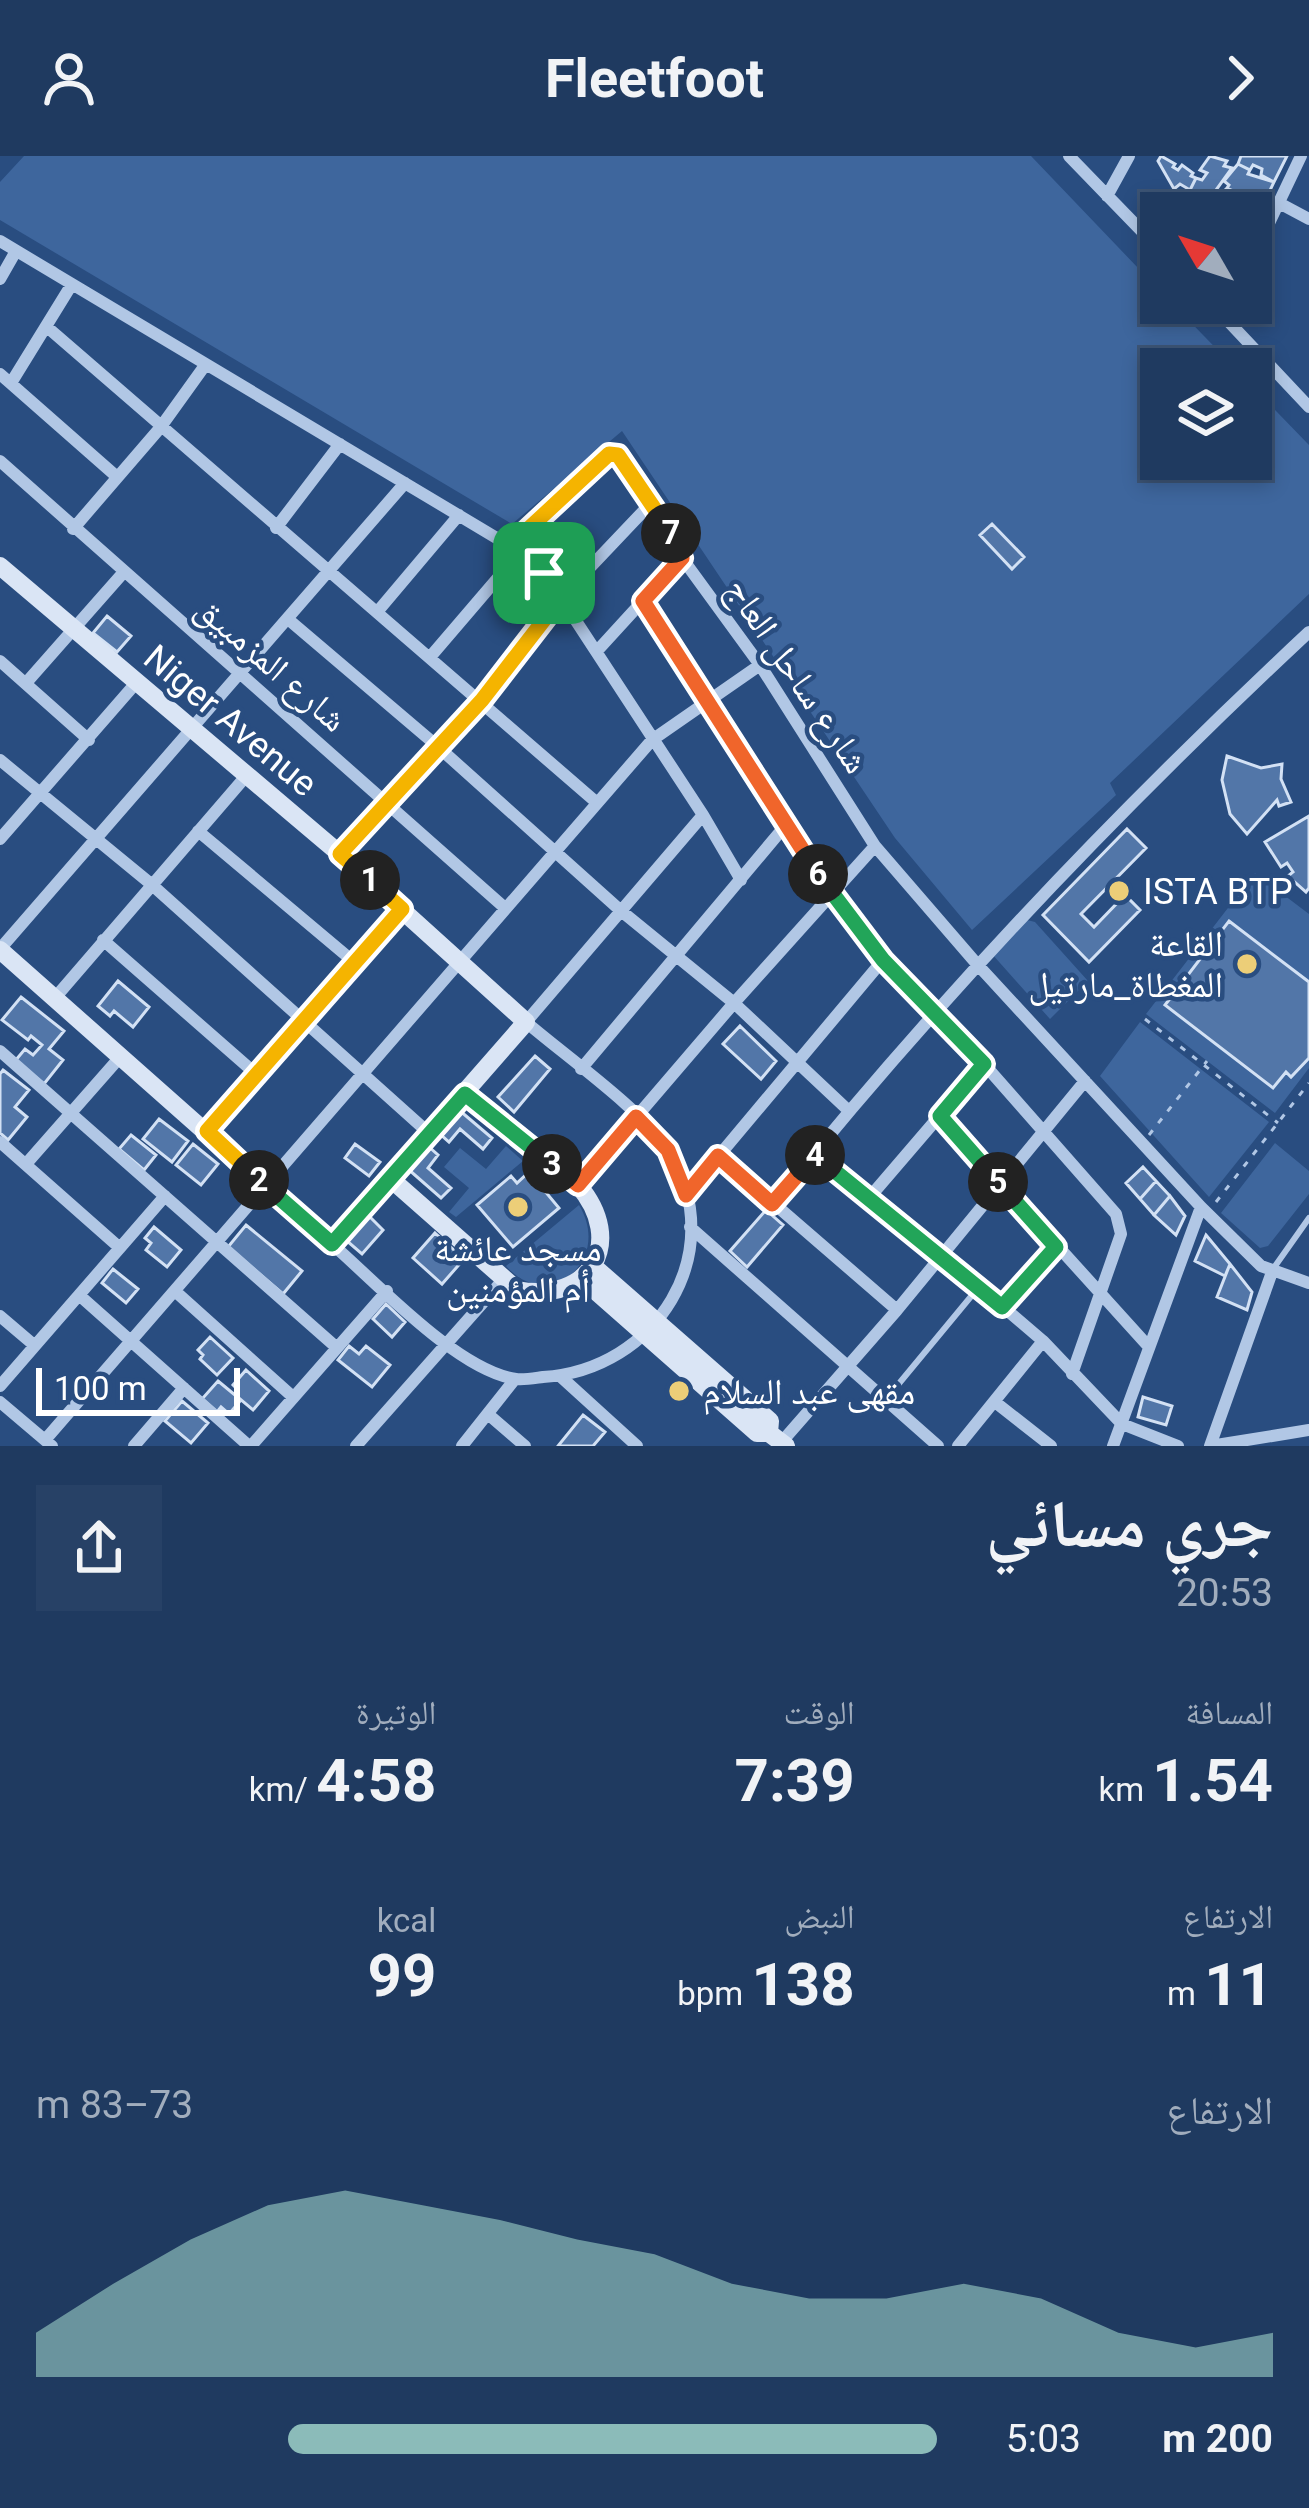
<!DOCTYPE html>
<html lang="ar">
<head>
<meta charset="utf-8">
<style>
  :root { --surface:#1f3a60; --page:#274166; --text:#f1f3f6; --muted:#a1adbd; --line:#3c5475; --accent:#8bbbb9 }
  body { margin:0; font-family:Roboto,"Noto Naskh Arabic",sans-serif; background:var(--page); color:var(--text); direction:rtl; height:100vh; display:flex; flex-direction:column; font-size:45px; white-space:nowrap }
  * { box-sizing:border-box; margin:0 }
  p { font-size:39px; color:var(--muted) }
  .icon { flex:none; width:66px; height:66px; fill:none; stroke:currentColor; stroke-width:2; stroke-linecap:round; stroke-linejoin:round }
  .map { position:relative; height:1290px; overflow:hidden; direction:ltr }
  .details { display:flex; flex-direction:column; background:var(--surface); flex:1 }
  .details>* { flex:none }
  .needle { width:78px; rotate:309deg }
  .tools { position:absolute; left:1140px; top:36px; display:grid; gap:24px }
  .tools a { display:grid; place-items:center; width:132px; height:132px; border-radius:0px; background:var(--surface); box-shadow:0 6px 18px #0003,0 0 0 3px var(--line); font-size:60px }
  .scale { position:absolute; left:36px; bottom:30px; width:204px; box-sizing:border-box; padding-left:12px; border:6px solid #fff; border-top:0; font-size:33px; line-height:42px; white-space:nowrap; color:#fff; -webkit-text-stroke:9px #294d80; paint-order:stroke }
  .pin { position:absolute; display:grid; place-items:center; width:102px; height:102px; color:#fff; margin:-51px; border-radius:24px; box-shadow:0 6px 18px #0006 }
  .km { position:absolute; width:60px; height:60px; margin:-30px; border-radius:50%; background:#222; color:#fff; font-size:33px; line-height:60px; text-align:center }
  .round { display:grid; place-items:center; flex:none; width:126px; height:126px; border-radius:0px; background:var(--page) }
  .head { display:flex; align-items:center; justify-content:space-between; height:204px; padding:0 36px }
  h1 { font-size:66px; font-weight:700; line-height:90px }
  .stats { display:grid; grid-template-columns:repeat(3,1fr); gap:18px; height:204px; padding:12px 36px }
  .stats div { display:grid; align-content:center }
  .stats b { font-size:60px; font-weight:700 }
  .stats small { font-size:33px; font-weight:400 }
  .stats p { font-size:33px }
  .chart { height:336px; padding:24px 36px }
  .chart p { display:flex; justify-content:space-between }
  .chart svg { width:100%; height:216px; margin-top:12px; fill:var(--accent); opacity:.7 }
  ul { padding:0 36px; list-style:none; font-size:39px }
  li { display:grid; grid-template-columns:192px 144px 1fr; align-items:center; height:90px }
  li i { height:30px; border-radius:15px; background:var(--accent) }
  header { display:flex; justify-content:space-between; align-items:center; height:156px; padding:0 36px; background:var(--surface); font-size:54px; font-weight:700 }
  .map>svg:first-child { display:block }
</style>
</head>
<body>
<header><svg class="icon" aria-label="forward" viewBox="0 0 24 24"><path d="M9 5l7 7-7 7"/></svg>Fleetfoot<svg class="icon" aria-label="person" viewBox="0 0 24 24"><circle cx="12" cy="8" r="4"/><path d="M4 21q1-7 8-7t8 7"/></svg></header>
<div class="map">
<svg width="1309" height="1290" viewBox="0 0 1309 1290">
  <rect width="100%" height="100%" fill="#294d80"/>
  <path fill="#3e669d" d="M24,0H1031L1161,136V147H1172L1236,213H1161V303H1251V229L1309,289V438L1110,627L1116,639L972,774L895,682L622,275L512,368L0,64V26Z
    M1255,717L1309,758V912L1275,957L1146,858Z
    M1027,764L1035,766L1088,825L1050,863L992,798Z
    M1140,866L1269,966L1209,1041L1100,920Z
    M1275,987L1309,1015V1038L1268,1090L1260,1092L1221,1057Z
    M506,990L523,1005L456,1061L449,1056L469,1032L444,1011L460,992L486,1013Z
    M579,1049C613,1105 548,1158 506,1110Z"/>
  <path fill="#5276a8" stroke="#d3e1f4" stroke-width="3" d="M1161,0L1175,8L1173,11L1178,14L1182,9L1193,17L1191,20L1196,22L1190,34L1180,28L1174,33L1158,5Z
    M1210,0L1227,5L1224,10L1232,12L1216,34L1221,35L1214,45L1208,43L1204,48L1192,41L1190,34L1196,22L1202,24L1207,17L1200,14Z
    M1241,0H1287L1274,26L1261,19L1262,13L1253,9L1250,14L1238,8Z
    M1238,8L1250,14L1248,18L1274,26L1263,49L1227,32L1229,29L1224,25Z
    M1227,32L1263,49L1251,74V57L1214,56L1218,47L1214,45Z
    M992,368L1024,401L1012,413L980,379Z
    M107,460L131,480L117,496L93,477Z
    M1227,600L1261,612L1282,608L1281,623L1291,646L1279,650L1277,644L1247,678L1230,658L1222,624Z
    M1309,660V732L1306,736L1288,720L1293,716L1287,707L1281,711L1265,686Z
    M1127,673L1146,692L1081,758L1094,771L1125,739L1140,754L1089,806L1043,759Z
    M1229,765L1309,826V902L1291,921L1286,916L1273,932L1165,849Z
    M118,825L149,851L133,871L114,855L110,860L98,850Z
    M21,841L64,875L49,893L63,904L44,928L15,905L25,893L33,899L42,889L31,880L28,884L2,864Z
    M740,870L776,905L761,923L723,888Z
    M535,900L550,913L514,956L498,941Z
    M3,914L29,934L15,951L27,961L8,984L0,977V918Z
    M459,954L492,982L483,993L460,973L449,986L439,977Z
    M159,963L188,985L172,1006L143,983Z
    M131,979L156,999L144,1014L119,993Z
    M193,988L218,1008L201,1029L176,1009Z
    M355,988L380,1006L369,1020L345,1002Z
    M428,990L438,999L428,1012L451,1032L441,1042L408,1013Z
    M1143,1011L1156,1025L1140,1043L1126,1027Z
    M529,1016L559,1052L513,1091L477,1049L511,1020L517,1027Z
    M1156,1025L1170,1040L1154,1059L1140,1043Z
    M1170,1040L1185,1060L1176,1079L1154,1059Z
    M766,1054L783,1069L747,1111L730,1095Z
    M368,1059L383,1074L362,1098L347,1085Z
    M246,1069L302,1115L283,1138L228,1091Z
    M154,1071L181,1094L167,1111L146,1094L151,1087L145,1082Z
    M435,1077L464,1103L442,1128L413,1102Z
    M1206,1079L1230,1108L1225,1120L1195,1105Z
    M1230,1108L1252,1136L1247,1154L1217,1141Z
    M113,1113L138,1133L126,1147L102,1127Z
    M386,1148L405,1166L392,1181L373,1163Z
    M210,1181L233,1202L217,1219L200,1203L203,1199L198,1194Z
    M349,1190L359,1198L366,1190L390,1209L372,1231L338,1204Z
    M246,1214L269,1235L253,1254L234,1238L238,1234L233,1229Z
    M218,1225L241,1244L229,1258L221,1251L217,1256L202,1243Z
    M1143,1241L1172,1250L1166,1269L1138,1261Z
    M182,1245L208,1267L191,1287L165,1265Z
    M583,1259L605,1276L593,1290H558Z"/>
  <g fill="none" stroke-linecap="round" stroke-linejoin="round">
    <path stroke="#b1c7e5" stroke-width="3" stroke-dasharray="6 9" stroke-linecap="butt" d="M1145,863L1278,967
      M1149,979L1207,905
      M1216,1046L1309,927"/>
    <path stroke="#b1c7e5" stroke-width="6" d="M1273,1113L1309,1062
      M1005,1148L1056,1091
      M887,1242L978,1132"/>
    <path stroke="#b1c7e5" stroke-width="12" d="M1069,0L1161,95
      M1107,40L1129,0
      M1279,47L1309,63
      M0,85L510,390L609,298L618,299L653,345L682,402L760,509L875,690L976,807L1201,1051L1261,1110L1309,1127
      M1251,105L1301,0
      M0,123L16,95
      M1211,147L1309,251
      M47,171L596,646
      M0,218L116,320
      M11,227L72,128
      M0,305L505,752
      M276,372L340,288
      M73,373L160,272L206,208
      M510,390L533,402L561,442L703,659L741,724
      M643,445L832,739L883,804L984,908L1116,1058L1121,1078L1072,1218
      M378,455L459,359
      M289,464L436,589L620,754L734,847L849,955
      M597,495L682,402
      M431,500L520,396
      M0,505L89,584
      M26,527L123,417
      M0,604L151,728L431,979
      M198,675L354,806
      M0,683L136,527
      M340,698L482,544L561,442L653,345
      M103,784L256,918
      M0,793L405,327
      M54,843L247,619
      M0,895L336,1191
      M581,913L785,670
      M940,960L1149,1191
      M207,975L402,753
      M0,986L120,1092
      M813,998L940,1097L1043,1185L1122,1268L1178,1290
      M719,1000L897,1154
      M26,1008L121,900
      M578,1029L734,847L875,690
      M686,1039L883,804
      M869,1042L984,908
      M773,1048C937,844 1117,655 1309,476
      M690,1071L938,1290
      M332,1088C377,1127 458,1215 516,1223C524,1224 535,1222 543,1221C656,1214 731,1097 669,995C646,957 563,898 526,866L703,659
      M1272,1116L1210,1290L1309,1274
      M176,1136L293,1241
      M79,1139L249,1290
      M0,1160L34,1189
      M560,1220L637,1290
      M0,1230L165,1040
      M0,1246L52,1290
      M995,1246L1051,1290
      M489,1259L525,1290
      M45,1284L652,584L760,509
      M779,1289L897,1154L1085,925
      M134,1290L184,1232
      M251,1290L387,1135
      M356,1290L503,1124
      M462,1290L515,1223
      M958,1290L1043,1185
      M1113,1290L1201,1051"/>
    <path stroke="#dae5f5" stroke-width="18" d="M0,410L340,698L526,866L332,1088L0,794
      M391,1023L517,1134C590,1148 627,1086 578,1029L465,938
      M593,1110L770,1265L769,1277
      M582,1123L757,1277H769L786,1290"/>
  </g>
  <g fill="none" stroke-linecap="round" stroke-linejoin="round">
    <defs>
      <path id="split-1" d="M370,724L340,698L482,544L561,442L544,417"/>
      <path id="split-2" d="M259,1024L207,975L402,753L370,724"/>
      <path id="split-3" d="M259,1024L332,1088L465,938L552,1008"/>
      <path id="split-4" d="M552,1008L578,1029L636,961L668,994L686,1039L718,1000L772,1048L815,999"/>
      <path id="split-5" d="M815,999L1002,1151L1056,1091L998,1026"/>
      <path id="split-6" d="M818,718L883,804L984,908L940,960L998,1026"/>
      <path id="split-7" d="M671,377L682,402L643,445L818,718"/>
      <path id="split-8" d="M544,417L533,402L510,390L609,298L618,299L671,377"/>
    </defs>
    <use href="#split-1" stroke="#fff" stroke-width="24"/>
    <use href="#split-2" stroke="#fff" stroke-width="24"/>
    <use href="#split-3" stroke="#fff" stroke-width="24"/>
    <use href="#split-4" stroke="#fff" stroke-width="24"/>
    <use href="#split-5" stroke="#fff" stroke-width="24"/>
    <use href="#split-6" stroke="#fff" stroke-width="24"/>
    <use href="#split-7" stroke="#fff" stroke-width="24"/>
    <use href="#split-8" stroke="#fff" stroke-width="24"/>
    <use href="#split-1" stroke="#f5b400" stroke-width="15"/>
    <use href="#split-2" stroke="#f5b400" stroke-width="15"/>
    <use href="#split-3" stroke="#22a559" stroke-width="15"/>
    <use href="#split-4" stroke="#f0652b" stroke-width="15"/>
    <use href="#split-5" stroke="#22a559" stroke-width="15"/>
    <use href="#split-6" stroke="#22a559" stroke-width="15"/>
    <use href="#split-7" stroke="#f0652b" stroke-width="15"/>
    <use href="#split-8" stroke="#f5b400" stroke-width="15"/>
  </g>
  <g fill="#ecce78" stroke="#294d80" stroke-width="4.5">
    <circle cx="1119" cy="735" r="12"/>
    <circle cx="1247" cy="808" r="12"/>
    <circle cx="518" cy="1051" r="12"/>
    <circle cx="679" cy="1235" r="12"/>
  </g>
  <g text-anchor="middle" stroke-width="9" stroke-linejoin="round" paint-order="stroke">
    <g font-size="36" fill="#fff" stroke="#294d80">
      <text transform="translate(272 507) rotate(41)" y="13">شارع المزمبيق</text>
      <text transform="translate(798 519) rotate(56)" y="13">شارع ساحل العاج</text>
      <text transform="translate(231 564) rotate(40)" y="13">Niger Avenue</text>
    </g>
    <g font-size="36" fill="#fff" stroke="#294d80" text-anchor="start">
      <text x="1143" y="748">ISTA BTP</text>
      <text x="1223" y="800" text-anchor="end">القاعة<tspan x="1223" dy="41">المغطاة_مارتيل</tspan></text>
      <text x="518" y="1105" text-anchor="middle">مسجد عائشة<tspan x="518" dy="41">أم المؤمنين</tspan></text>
      <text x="703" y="1248">مقهى عبد السلام</text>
    </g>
  </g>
</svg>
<div class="tools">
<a><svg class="needle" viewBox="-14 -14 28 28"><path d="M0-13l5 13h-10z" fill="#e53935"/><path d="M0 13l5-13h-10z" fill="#a1adbd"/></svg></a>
<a><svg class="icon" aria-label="layers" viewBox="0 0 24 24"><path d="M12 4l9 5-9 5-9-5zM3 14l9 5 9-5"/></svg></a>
</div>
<div class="scale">100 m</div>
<div class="pin" style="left:544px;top:417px;background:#1e9e55"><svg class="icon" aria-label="arrive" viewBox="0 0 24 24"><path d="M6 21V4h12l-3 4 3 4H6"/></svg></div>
<b class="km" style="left:370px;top:724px">1</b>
<b class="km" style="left:259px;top:1024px">2</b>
<b class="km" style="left:552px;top:1008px">3</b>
<b class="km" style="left:815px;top:999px">4</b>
<b class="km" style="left:998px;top:1026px">5</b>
<b class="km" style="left:818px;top:718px">6</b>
<b class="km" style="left:671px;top:377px">7</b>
</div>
<section class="details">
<div class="head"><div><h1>جري مسائي</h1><p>20:53</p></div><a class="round"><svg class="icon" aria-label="share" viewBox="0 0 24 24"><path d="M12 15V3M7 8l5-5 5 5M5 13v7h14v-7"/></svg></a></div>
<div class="stats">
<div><p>المسافة</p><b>1.54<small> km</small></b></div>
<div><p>الوقت</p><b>7:39</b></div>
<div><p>الوتيرة</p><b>4:58<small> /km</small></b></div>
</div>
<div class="stats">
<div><p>الارتفاع</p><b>11<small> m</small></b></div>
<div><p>النبض</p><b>138<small> bpm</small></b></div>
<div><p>kcal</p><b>99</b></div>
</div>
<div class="chart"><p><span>الارتفاع</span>73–83 m</p>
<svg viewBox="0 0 160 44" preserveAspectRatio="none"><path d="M0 44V35L10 25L20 16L30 9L40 6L50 9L60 12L70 16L80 19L90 25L100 28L110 28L120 25L130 28L140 35L150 38L160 35V44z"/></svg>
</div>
<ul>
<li><b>200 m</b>5:03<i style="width:72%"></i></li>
</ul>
</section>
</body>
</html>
